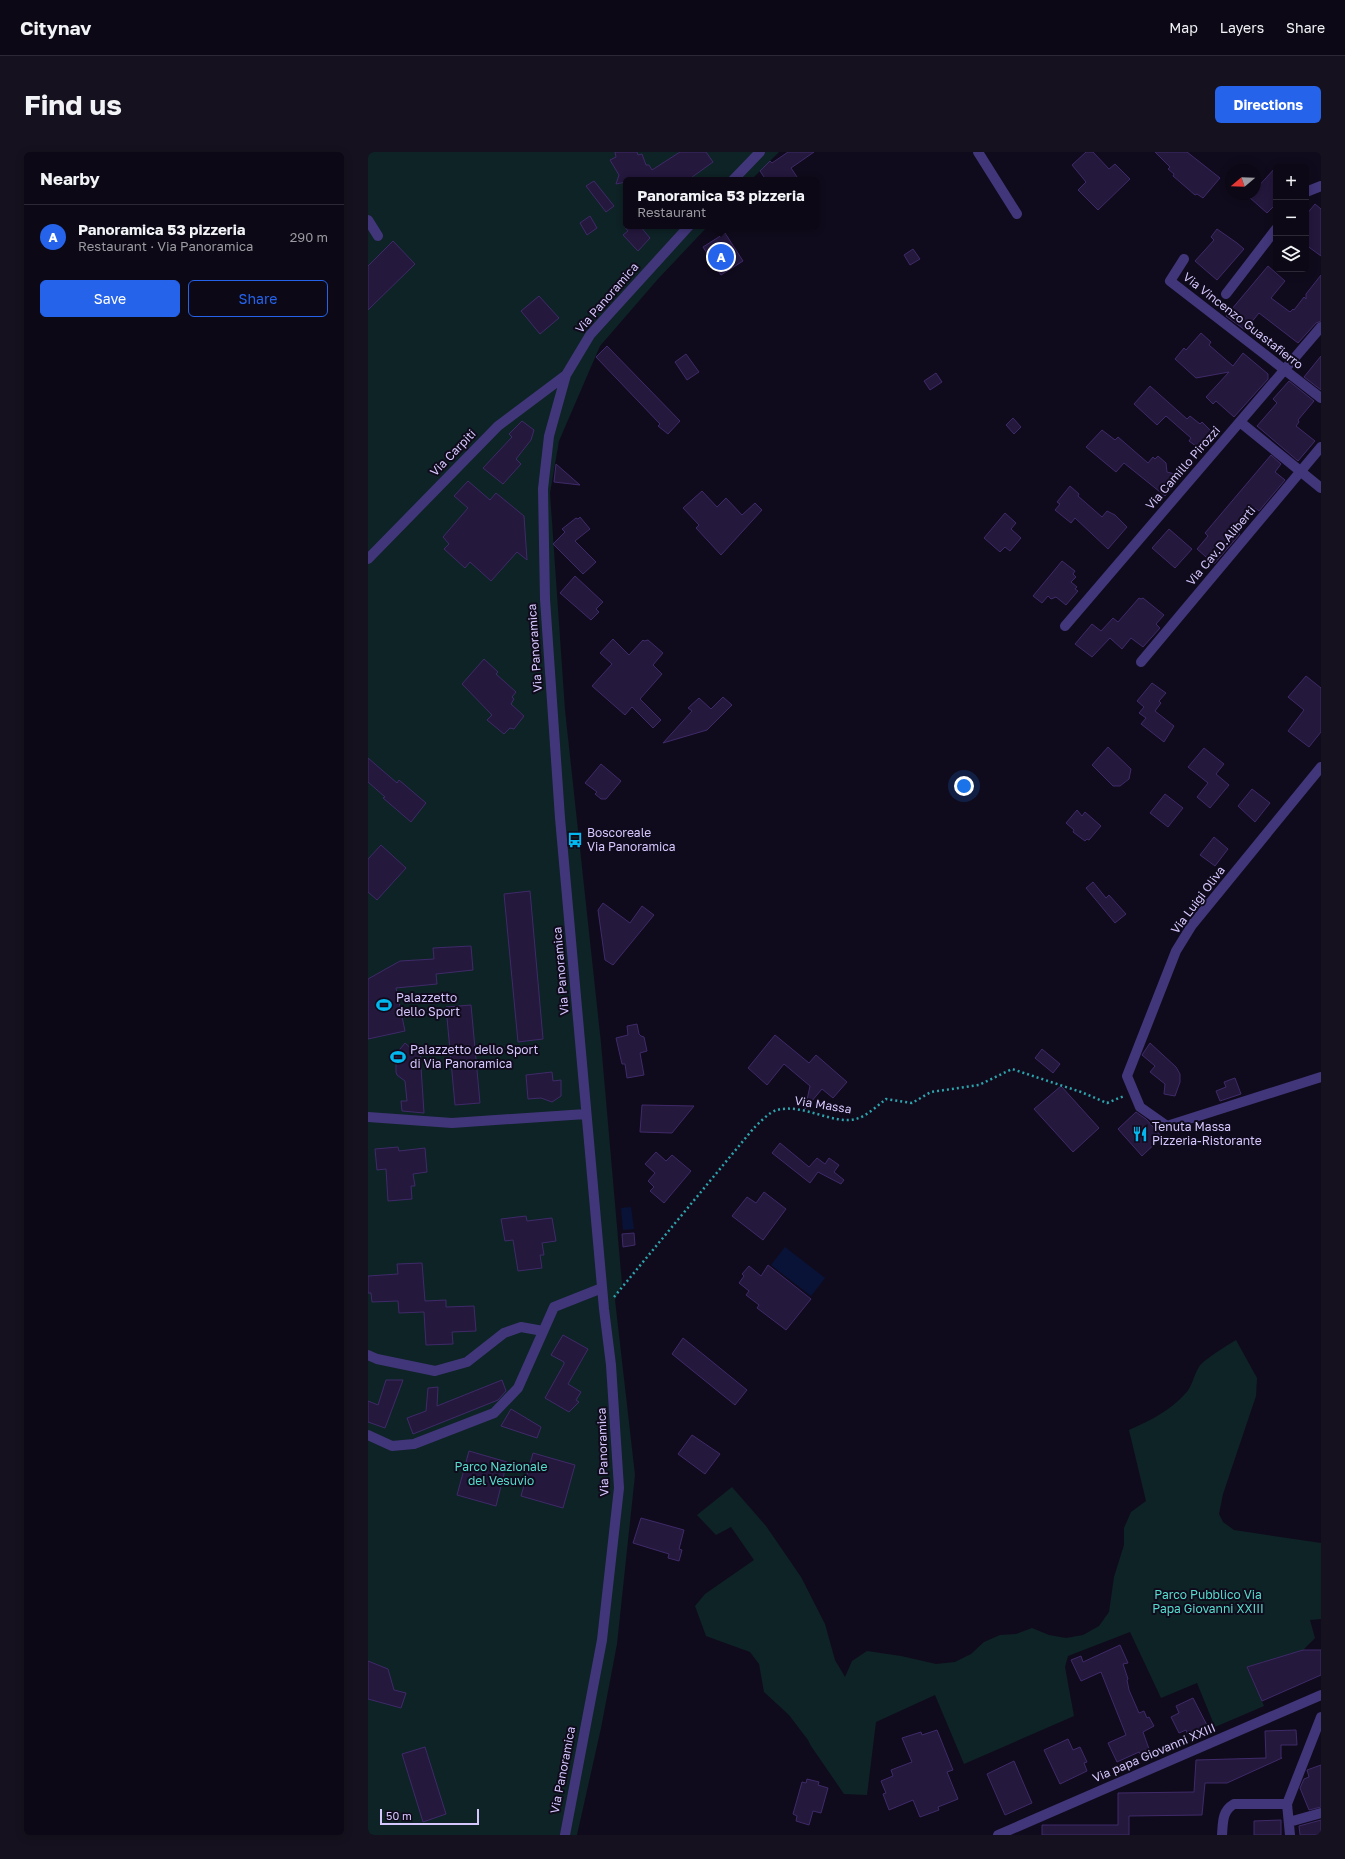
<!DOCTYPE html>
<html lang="en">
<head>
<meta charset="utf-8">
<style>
	body { margin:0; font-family:"Golos Text",sans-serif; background:#15111e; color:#f1f3f6 }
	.controls { position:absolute; right:12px; top:12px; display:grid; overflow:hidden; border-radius:6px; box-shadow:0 2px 10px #0003 }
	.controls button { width:36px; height:36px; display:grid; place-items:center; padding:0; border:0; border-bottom:1px solid #2c2934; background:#0c0815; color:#f1f3f6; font:20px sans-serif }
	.compass { position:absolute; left:857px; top:12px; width:36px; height:36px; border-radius:50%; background:#0c0815; box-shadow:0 2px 10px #0003; rotate:251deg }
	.scale { position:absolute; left:12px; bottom:10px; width:99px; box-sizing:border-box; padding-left:4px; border:2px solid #d5c7fe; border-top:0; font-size:11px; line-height:14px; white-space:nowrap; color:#d5c7fe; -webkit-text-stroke:3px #100b1c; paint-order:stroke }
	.you { position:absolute; left:596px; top:634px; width:14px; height:14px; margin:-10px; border:3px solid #fff; border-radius:50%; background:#1a73e8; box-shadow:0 0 0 6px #1a73e833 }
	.badge { display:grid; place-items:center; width:26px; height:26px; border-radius:50%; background:#2563eb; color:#fff; font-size:13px; font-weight:700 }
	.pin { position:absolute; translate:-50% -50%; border:2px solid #fff; box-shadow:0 1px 4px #0006 }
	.popup { position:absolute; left:255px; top:25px; width:196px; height:52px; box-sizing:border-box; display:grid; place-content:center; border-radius:6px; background:#0c0815; filter:drop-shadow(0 1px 3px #0005); font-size:13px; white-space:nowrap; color:#9a9aa0 }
	.popup b { font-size:15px; color:#f1f3f6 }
	.popup::after { content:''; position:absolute; left:50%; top:100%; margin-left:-8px; border:8px solid transparent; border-top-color:#0c0815 }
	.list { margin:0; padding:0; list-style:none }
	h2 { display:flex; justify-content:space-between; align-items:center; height:52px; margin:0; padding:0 16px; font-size:17px }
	h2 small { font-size:13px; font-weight:400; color:#9a9aa0 }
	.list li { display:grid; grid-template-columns:26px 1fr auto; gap:12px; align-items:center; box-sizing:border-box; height:64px; padding:0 16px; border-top:1px solid #2c2934 }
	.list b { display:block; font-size:15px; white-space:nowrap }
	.list p { margin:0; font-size:13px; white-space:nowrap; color:#9a9aa0 }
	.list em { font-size:13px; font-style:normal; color:#9a9aa0 }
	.actions { display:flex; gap:8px; padding:12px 16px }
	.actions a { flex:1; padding:9px 0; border:1px solid #2563eb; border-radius:6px; text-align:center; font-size:14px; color:#2563eb }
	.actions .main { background:#2563eb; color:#fff }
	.icon { flex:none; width:22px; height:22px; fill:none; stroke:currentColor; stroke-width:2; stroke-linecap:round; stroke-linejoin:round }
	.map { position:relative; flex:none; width:953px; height:1683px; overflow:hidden; border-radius:6px }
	header { display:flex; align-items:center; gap:24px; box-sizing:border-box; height:56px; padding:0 20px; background:#0c0815; border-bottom:1px solid #2c2934 }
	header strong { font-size:19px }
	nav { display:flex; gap:22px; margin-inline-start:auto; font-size:14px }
	.intro { display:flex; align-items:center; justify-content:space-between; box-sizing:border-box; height:96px; padding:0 24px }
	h1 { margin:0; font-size:28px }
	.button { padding:10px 18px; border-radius:6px; background:#2563eb; color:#fff; font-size:14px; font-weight:700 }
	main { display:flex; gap:24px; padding:0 24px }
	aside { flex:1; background:#0c0815; border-radius:6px; box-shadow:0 2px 10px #0003 }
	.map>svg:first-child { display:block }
</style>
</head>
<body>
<header>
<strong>Citynav</strong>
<nav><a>Map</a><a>Layers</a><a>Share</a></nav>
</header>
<div class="intro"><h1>Find us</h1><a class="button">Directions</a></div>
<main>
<aside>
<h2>Nearby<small></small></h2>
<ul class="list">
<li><span class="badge">A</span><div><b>Panoramica 53 pizzeria</b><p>Restaurant · Via Panoramica</p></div><em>290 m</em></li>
</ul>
<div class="actions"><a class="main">Save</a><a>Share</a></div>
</aside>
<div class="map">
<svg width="953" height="1683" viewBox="0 0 953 1683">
	<rect width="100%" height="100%" fill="#100b1c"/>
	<!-- green -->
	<path fill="#0e2326" d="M0,0H411L383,28H258V74H340L290,127L232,194L191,289L182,341L197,558L233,891L254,1132L247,1148L267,1323L249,1492L233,1576L209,1683H0Z
		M868,1188L889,1226L888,1244L855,1342L851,1362L855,1370L866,1378L953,1391V1467L942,1468L947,1486L935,1498L879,1515L896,1554L847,1575L829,1531L793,1546L762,1480L700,1504L697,1515L706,1564L596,1612L567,1543L508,1570L499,1643L476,1642L443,1594L440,1588L421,1563L396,1540L391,1512L382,1500L338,1484L327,1454L337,1442L386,1408L363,1375L348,1383L329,1363L364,1335L398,1374L433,1425L457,1472L467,1508L477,1525L484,1509L499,1499L533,1504L568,1512L587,1510L603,1502L616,1490L632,1483L648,1482L664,1476L681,1483L698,1486L715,1483L731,1474L741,1460L746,1425L756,1393V1376L763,1360L778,1349L761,1278C781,1269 802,1259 817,1242C825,1234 825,1224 831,1215C835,1208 860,1193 868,1188Z"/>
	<!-- water -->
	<path fill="#091338" d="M263,1055L266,1077L255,1078L253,1056Z
		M417,1095L457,1126L443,1144L403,1113Z"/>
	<!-- building -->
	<path fill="#24183d" stroke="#3f2a69" d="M247,0H269L270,3L274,2L278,13H281L284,18L312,0H338L345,10L320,28H258V30L248,32L251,23L242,8L248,5Z
		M420,0H446L423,16L431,28H398L392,19L402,9L404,11Z
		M718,0H725L741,17L747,12L762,27L730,58L710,38L718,30L704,13Z
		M787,0H819L852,26L835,46L829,42L827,43L805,24L806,22L800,17L802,15Z
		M908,15V52L899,61L881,45L884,42H887V38Z
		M226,29L246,54L238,60L218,34Z
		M947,52L953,57V104L938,93V63Z
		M222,64L229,76L219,83L212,71Z
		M256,74H272L282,86L270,99L255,83L260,79Z
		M849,77L869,91L876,97L849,128L827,109L846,88L843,85Z
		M357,81L375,109L353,123L335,95Z
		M25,89L47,112L0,158V114Z
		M545,97L552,107L542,113L536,103Z
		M900,114L917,129L903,146L922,160L925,157L926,158L936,145L938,147V142L953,123V169L948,171L930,191L891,161L877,178L858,164Z
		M171,144L191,166L172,182L153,159Z
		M833,181L843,190L841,193L865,214L875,201L900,222V227L866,265L848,249L845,252L838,245L861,220L828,226L807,207L816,196L818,198Z
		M239,194L312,269L300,282L290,274L292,272L228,205Z
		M318,202L331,220L319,228L307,210Z
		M953,204V238L936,225Z
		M568,221L574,230L562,238L556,229Z
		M921,229L946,249L930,268L931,270L928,274L947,289L930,309L889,274L909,251L905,247Z
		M782,234L819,267L822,264L832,272L834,270L843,279L829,295L821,289L823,286L798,264L789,273L766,252Z
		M645,266L653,275L646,282L638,273Z
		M154,269L166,278L163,288L148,307L153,312L135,332L115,316L144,285L141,282Z
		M734,278L747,288L750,285L780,311L785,305L787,307L790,304L798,311L799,320L814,324L804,332L805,335L797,344L756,311L748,320L718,295Z
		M903,303L913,312L907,320L917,328L891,359L887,356L868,379L872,382L846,412L829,397L840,384L837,381Z
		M188,312L212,333L186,330Z
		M100,329L122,348L128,341L156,364L159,408L149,400L123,429L102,410L97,416L76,397L81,392L75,385L100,356L86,344Z
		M702,334L711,342L710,344L734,365L739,359L747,363L759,375L740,397L707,366L703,371L687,358L692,352L689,350Z
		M334,339L349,355L358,346L374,363L387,351L394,358L353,403L328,376L331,373L315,356Z
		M637,361L648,371L643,377L653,386L642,399L637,395L632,400L616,386Z
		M212,365L222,377L207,389L228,410L215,422L185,392L197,380L194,377L208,366L210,367Z
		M801,377L824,397L807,416L784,396Z
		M694,409L707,419L705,422L708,425L703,430L709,435L707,437L710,439L698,453L688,445L683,447L680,444L674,451L665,444Z
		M207,424L235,450L228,457L231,460L223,468L192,441Z
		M771,446L773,447L775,446L796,463L788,472L792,476L775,495L763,486L754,497L742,486L724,505L707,492L724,472L733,479L745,466L750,470Z
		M245,487L261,503L275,488L276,489L280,488L295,501L285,513L294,522L272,547L293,568L285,576L264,555L257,563L224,534L244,512L232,501Z
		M116,507L130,520L128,522L148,540L144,545L146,547L143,552L156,564L146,577L142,576L136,582L119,568L124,563L94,532Z
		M938,524L953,536V580L941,595L920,579L936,558L920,545Z
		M784,531L798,541L791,549L793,551L787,559L806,574L796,590L773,572L778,566L771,561L776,555L769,549Z
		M355,545L364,553L339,578L295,591L324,559L320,556L331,546L343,557Z
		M740,595L763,617L761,627L752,634H745L724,613Z
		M836,596L856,612L848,622L861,633L842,656L829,645L840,631L820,615Z
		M0,606L29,631L31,628L58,651L43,670L15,646L17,645L0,630Z
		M233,612L253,629L238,647H233L227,642L229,640L217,631Z
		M884,637L902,651L887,670L870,654Z
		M797,642L815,656L800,675L782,661Z
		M709,658L714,664L717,660L733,674L721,688L719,687L717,689L705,680L706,678L698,671Z
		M846,685L860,697L847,714L832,703Z
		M13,693L38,716L9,748L0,740V707Z
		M725,730L738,746L741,743L758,762L747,771L718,736Z
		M162,739L175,887L150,890L136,742Z
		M235,751L262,771L274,754L286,763L245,813L237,808L230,758Z
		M103,794L105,818L68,822L69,832L28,836L37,879L0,887V827L32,809L66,807L65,796Z
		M103,853L112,951L87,953L78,855Z
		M269,872L271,882L273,884L276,885L279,899L272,901L276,923L259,926L257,912H254L248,886L260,883L259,874Z
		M407,883L441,911L448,903L479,930L465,946L454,937L437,957L442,934L416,912L399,933L380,916Z
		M37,891L47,900H52L56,961L34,959L33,949H39L37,929L29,923L28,920V902Z
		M782,891L808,915L812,922V930L807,944L796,942L797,932L782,920L787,914L774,903Z
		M674,897L692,912L685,921L667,906Z
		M184,920L185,929L193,928V944L184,950L173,946L160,947L158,923Z
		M867,926L873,942L852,949L848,939L858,935L856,930Z
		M693,934L731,976L705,1000L666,957Z
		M274,953L326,954L304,981L272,980Z
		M768,960L778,967L794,985L774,1004L750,977Z
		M412,991L441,1015L449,1006L457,1012L461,1006L471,1013L466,1020L476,1028L473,1032L450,1020L442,1031L404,1001Z
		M30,995L31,999L57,996L59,1020L45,1022L47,1034H43L44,1047L20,1049L18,1017L9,1018L7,997Z
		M288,1000L298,1009L304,1003L323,1019L296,1051L282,1039L286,1035L280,1029L287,1021L277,1012Z
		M396,1040L418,1057L395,1088L364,1064L379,1045L388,1051Z
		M158,1064L159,1069L184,1066L188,1089L174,1091L176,1103H172L174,1116L150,1119L145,1088L137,1089L133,1067Z
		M266,1081L267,1093L255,1095L254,1082Z
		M54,1111L57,1149L78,1148V1155L106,1154L108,1179L84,1180L85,1192L58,1193L56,1160L31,1161L30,1149L4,1150L3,1141H0V1124L30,1122L29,1112Z
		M400,1113L443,1147L418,1178L389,1156L391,1153L378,1143L381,1139L371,1131L376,1124L374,1122L381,1114L393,1124Z
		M195,1183L220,1197L200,1232L213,1240L208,1248L211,1250L201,1260L177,1246L196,1212V1210L183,1203Z
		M315,1186L379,1238L367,1253L304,1202Z
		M18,1228H35L17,1276L0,1270V1249L10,1253Z
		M134,1228L138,1239L130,1248L45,1282L39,1266L58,1259L60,1236L70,1235L69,1254Z
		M143,1257L173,1275L169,1286L133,1274Z
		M324,1283L352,1302L337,1322L310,1302Z
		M101,1299L139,1310L128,1354L89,1343Z
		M165,1301L207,1313L195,1356L153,1344Z
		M273,1366L316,1378L311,1397L314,1398L311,1409L300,1406L301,1402L265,1391Z
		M752,1493L760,1511L755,1512L760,1527L759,1528L761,1538L771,1561L776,1559L779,1566L781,1565L786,1574L775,1580L781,1597L772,1602L771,1600L749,1610L740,1591L758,1583L733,1520L713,1529L703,1508L713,1504L715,1510Z
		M935,1498H953V1523L894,1549L879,1515Z
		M0,1509L20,1517L26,1538L38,1541L33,1556L0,1547Z
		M825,1546L842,1579L832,1585L829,1578L820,1583L818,1578L811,1581L803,1565L811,1561L808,1554Z
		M569,1578L585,1618L579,1620L590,1647L570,1655L571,1658L552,1665L545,1648L521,1658L515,1642L518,1641L513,1629L525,1624L523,1618L544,1610L534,1586L553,1580L554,1583Z
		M928,1578L929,1593H913V1606H914L859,1631H837L834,1663L761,1664V1683H674V1673H750V1641L826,1640L828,1608L898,1606L897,1579Z
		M700,1587L705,1598L712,1595L719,1610L716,1611L719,1619L692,1632L676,1598Z
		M57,1595L78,1662L55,1670L34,1602Z
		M646,1609L664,1651L637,1663L619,1622Z
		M953,1613V1655L941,1658L932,1636L936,1627L941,1625L939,1618Z
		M439,1627L451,1630L450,1633L460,1636L453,1661L445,1659L441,1673L428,1669L429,1664L425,1662L434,1630L438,1631Z
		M913,1668V1683H886V1669Z
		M953,1668V1683H932L931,1674Z"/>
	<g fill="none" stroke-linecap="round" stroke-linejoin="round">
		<!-- path -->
		<path stroke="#2da3ac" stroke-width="2.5" stroke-dasharray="2 3" stroke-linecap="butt" d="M246,1145L385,977C391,971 401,960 409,958C435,951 465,973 488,967C499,964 509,954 518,947L544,951L563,940L611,933L644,917L713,940L739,951L756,944"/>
		<!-- minor -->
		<path stroke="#42367b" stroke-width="10" d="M610,0L649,62
			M365,28L392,0
			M938,40L953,34
			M0,68L10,84
			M816,107L802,129L953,246
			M858,142L908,77
			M872,270L953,336
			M0,407L130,274L198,223
			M697,474L953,175
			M773,510L953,295
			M953,615L824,773L808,799L759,924L772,955L799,974L953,925
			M0,965L84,971L218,962
			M0,1203L9,1207L67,1219L99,1210L136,1181L153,1175L175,1179
			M0,1283L24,1294L46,1292L126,1261L150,1236L186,1155L234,1136
			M921,1670L953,1661
			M197,1683L234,1488L251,1336L243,1213L236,1157L192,666L177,447L175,337L181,284L198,223L222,183L321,74
			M630,1683L953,1543
			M854,1683C855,1670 854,1659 866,1652H919
			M922,1683L919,1652L953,1565"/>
	</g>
	<!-- icons -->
	<defs>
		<symbol id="bus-bare" viewBox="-9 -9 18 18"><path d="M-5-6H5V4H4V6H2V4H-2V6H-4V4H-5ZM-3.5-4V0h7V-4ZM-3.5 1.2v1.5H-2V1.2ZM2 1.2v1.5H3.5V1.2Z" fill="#02b8ef" stroke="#100b1c" stroke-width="2.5" paint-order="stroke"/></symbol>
		<symbol id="stadium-bare" viewBox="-9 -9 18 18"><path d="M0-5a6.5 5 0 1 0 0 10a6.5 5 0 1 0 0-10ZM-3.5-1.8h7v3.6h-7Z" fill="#02b8ef" stroke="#100b1c" stroke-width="2.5" paint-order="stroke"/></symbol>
		<symbol id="restaurant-bare" viewBox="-9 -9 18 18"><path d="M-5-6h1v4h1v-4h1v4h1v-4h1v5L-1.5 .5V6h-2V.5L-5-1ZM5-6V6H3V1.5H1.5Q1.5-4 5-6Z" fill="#02b8ef" stroke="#100b1c" stroke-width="2.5" paint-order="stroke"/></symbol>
	</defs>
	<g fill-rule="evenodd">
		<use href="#bus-bare" x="196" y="677" width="22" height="22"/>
		<use href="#stadium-bare" x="5" y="842" width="22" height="22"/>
		<use href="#stadium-bare" x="19" y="894" width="22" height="22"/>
		<use href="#restaurant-bare" x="761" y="971" width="22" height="22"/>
	</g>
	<g text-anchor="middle" stroke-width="4" stroke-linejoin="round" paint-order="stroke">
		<!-- street labels -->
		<g font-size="12" fill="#d5c7fe" stroke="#100b1c">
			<text transform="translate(239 146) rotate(-49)" y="4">Via Panoramica</text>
			<text transform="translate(875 169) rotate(38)" y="4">Via Vincenzo Guastafierro</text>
			<text transform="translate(85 301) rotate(-46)" y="4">Via Carpiti</text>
			<text transform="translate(815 316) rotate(-49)" y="4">Via Camillo Pirozzi</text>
			<text transform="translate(853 394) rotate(-50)" y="4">Via Cav.D.Aliberti</text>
			<text transform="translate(167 496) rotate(-94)" y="4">Via Panoramica</text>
			<text transform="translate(830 748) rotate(-53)" y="4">Via Luigi Oliva</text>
			<text transform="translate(193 819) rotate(-95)" y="4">Via Panoramica</text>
			<text transform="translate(455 953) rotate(9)" y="4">Via Massa</text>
			<text transform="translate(235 1300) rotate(-92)" y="4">Via Panoramica</text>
			<text transform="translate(786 1601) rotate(-23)" y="4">Via papa Giovanni XXIII</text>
			<text transform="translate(195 1618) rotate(-79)" y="4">Via Panoramica</text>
		</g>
		<!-- poi labels -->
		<g font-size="12" fill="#d5c7fe" stroke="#100b1c" text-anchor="start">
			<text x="219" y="685">Boscoreale<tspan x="219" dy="14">Via Panoramica</tspan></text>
			<text x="28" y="850">Palazzetto<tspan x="28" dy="14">dello Sport</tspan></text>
			<text x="42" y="902">Palazzetto dello Sport<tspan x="42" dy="14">di Via Panoramica</tspan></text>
			<text x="784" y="979">Tenuta Massa<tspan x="784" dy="14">Pizzeria-Ristorante</tspan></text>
		</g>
		<!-- park labels -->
		<g font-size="12" fill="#55dccd" stroke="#100b1c">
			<text x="133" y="1319">Parco Nazionale<tspan x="133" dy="14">del Vesuvio</tspan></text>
			<text x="840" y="1447">Parco Pubblico Via<tspan x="840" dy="14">Papa Giovanni XXIII</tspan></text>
		</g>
	</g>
</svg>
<div class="controls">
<button>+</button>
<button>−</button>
<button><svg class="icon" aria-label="layers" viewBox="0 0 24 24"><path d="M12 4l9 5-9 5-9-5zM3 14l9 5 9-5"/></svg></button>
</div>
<svg class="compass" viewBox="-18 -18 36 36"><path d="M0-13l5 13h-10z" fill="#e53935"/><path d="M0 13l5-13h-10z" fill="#9a9aa0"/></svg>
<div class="scale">50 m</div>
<div class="you"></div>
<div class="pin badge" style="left:353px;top:105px">A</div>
<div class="popup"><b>Panoramica 53 pizzeria</b>Restaurant</div>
</div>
</main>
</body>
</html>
